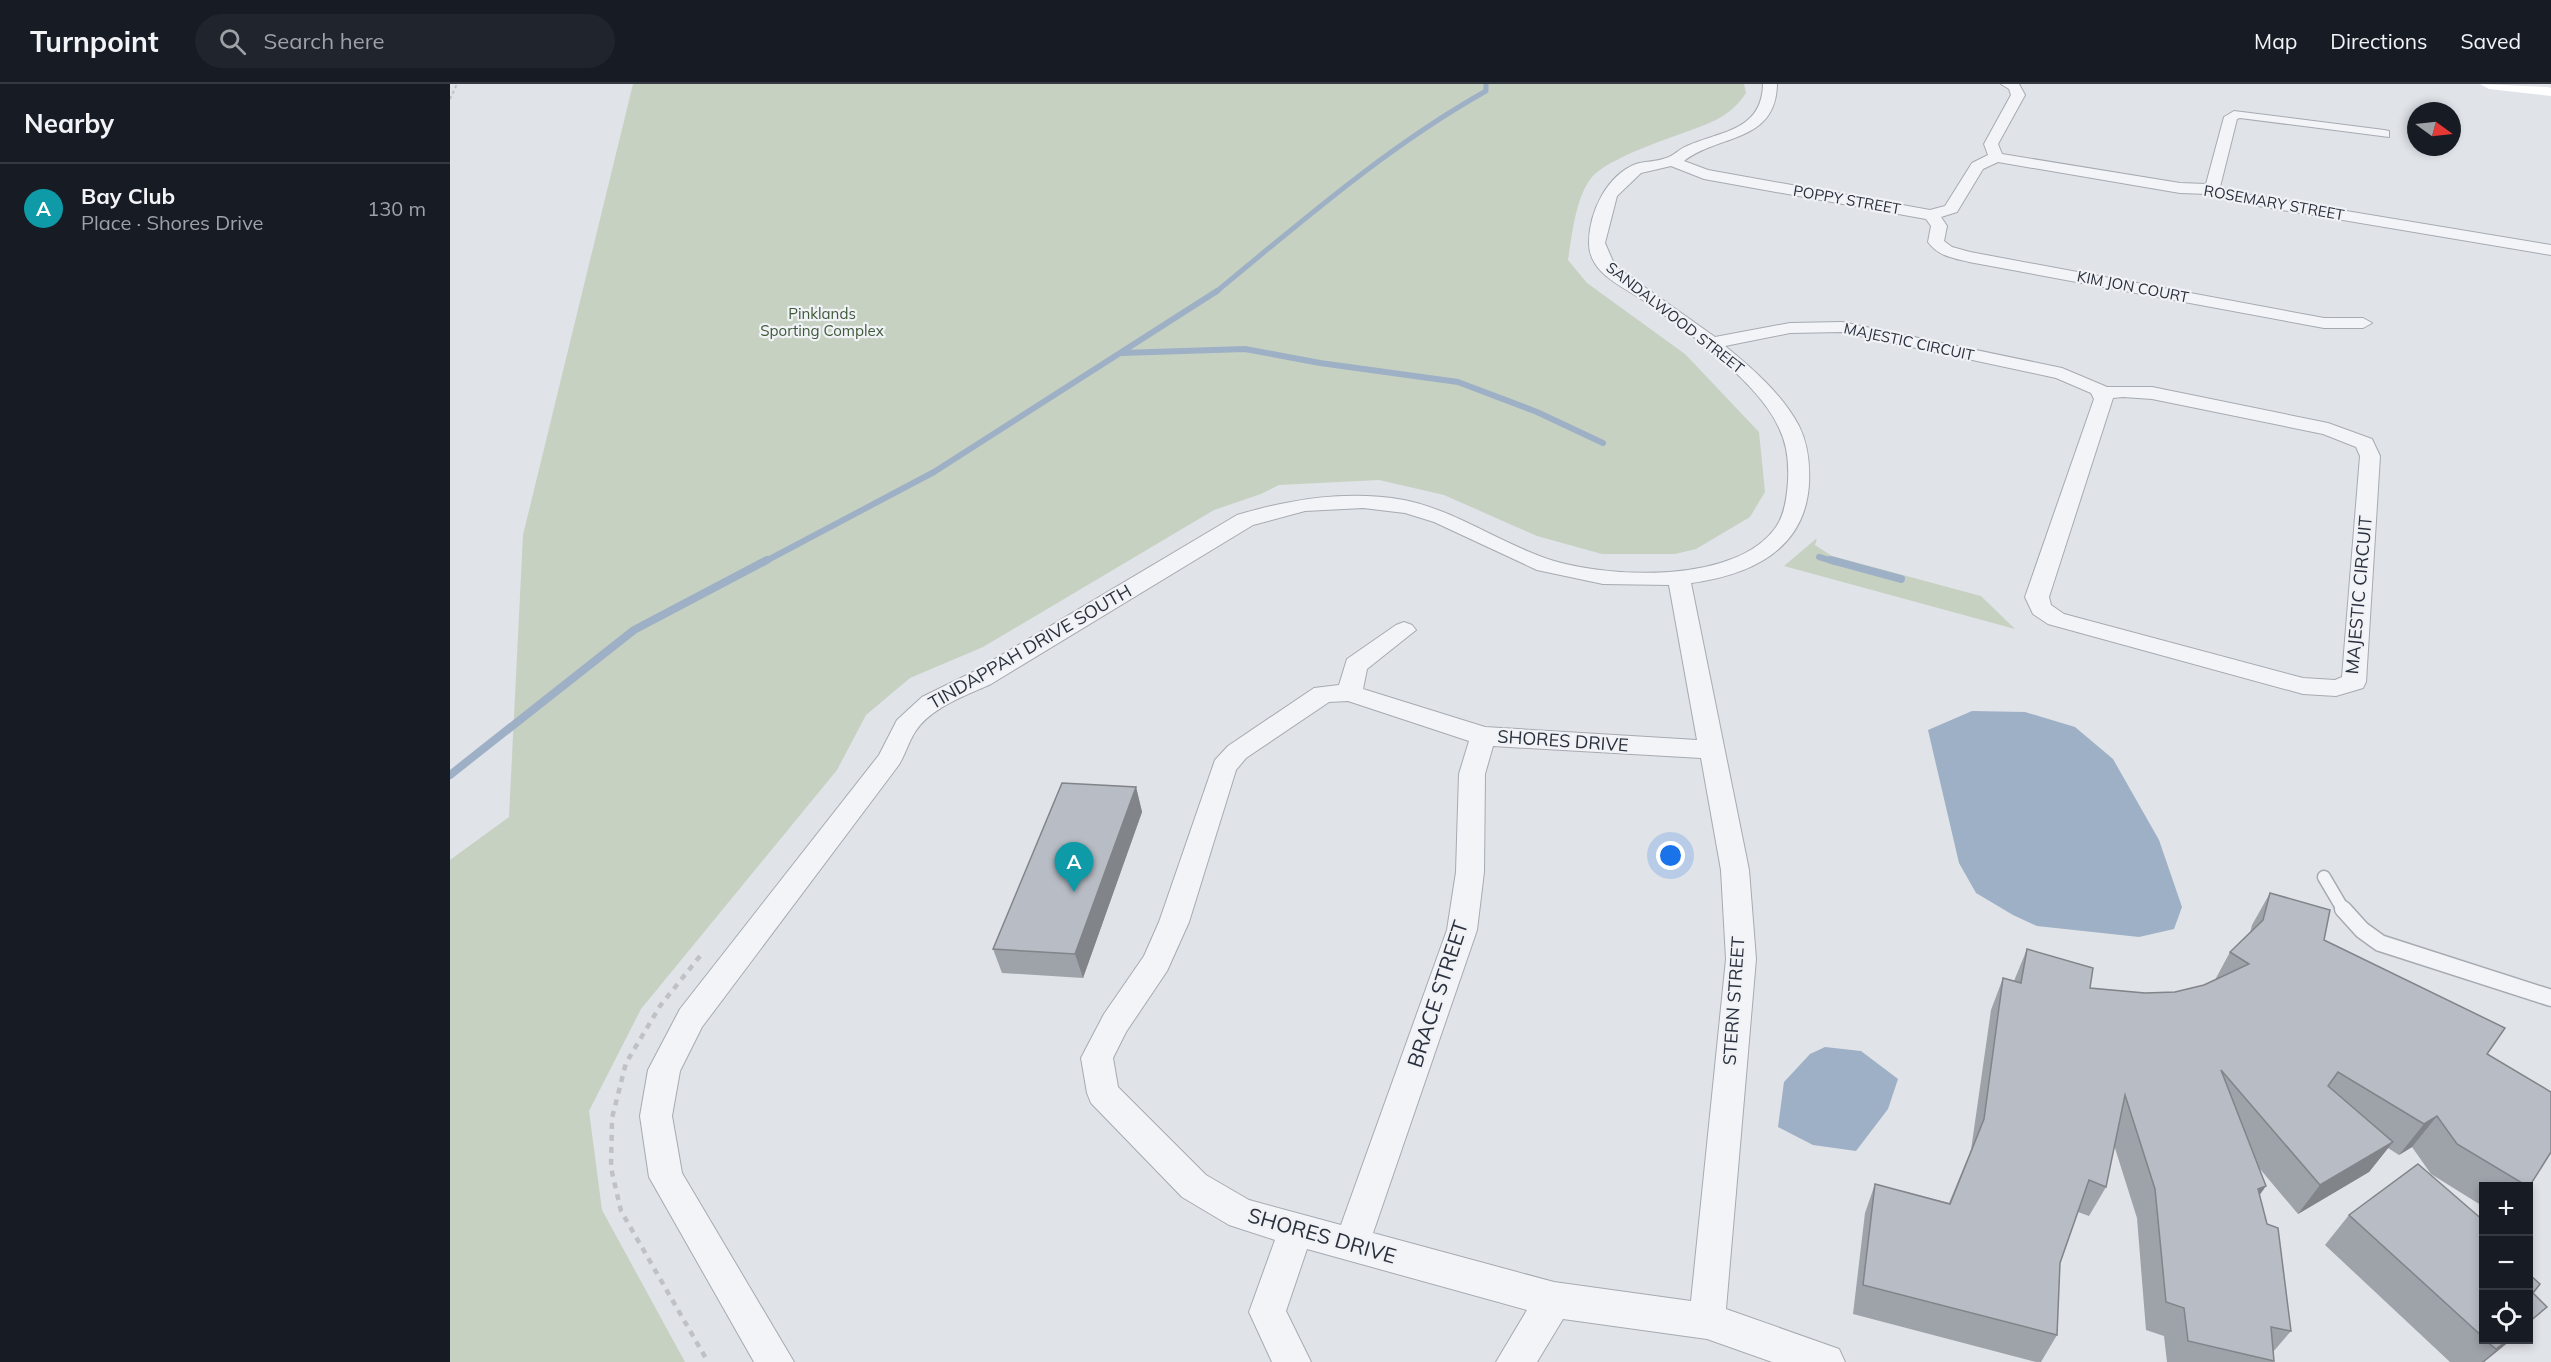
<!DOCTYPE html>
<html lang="en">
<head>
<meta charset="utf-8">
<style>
	body { margin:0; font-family:Mulish,sans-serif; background:#20242c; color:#f1f3f6 }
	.controls { position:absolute; right:18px; bottom:18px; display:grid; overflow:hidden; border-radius:0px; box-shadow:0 3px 9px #0003 }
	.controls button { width:54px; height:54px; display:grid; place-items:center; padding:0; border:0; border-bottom:2px solid #363941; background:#171b24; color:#f1f3f6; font:30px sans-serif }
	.compass { position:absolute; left:1957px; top:18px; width:54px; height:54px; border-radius:50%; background:#171b24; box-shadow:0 3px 9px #0003; rotate:105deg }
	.you { position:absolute; left:1221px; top:772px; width:21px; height:21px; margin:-15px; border:4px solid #fff; border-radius:50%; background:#1a73e8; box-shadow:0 0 0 9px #1a73e833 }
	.badge { display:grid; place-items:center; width:39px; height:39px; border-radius:50%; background:#c34f5f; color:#fff; font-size:20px; font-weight:700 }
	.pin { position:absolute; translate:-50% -50px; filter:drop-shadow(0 2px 3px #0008) }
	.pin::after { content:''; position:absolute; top:32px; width:21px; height:18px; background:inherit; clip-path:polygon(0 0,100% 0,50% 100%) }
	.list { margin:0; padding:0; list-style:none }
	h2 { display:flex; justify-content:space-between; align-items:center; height:78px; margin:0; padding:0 24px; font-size:26px }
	h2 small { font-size:20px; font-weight:400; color:#9ea1a6 }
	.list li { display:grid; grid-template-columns:39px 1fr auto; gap:18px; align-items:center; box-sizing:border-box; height:90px; padding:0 24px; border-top:2px solid #363941 }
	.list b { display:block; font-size:22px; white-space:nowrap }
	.list p { margin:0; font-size:20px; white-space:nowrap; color:#9ea1a6 }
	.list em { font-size:20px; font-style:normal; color:#9ea1a6 }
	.icon { flex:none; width:33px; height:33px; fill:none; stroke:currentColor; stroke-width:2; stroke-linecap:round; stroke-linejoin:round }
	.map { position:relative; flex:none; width:2101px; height:1278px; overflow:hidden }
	header { display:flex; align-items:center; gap:36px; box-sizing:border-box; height:84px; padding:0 30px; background:#171b24; border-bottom:2px solid #363941 }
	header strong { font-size:28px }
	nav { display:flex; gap:33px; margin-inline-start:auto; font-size:21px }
	.search { width:420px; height:54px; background:#20242c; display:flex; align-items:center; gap:15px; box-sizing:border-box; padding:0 21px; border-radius:33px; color:#9ea1a6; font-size:22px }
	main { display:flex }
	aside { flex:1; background:#171b24 }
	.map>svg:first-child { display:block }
</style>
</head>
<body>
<header>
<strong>Turnpoint</strong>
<div class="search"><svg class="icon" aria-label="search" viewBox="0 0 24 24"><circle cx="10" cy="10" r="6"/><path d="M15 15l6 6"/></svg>Search here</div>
<nav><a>Map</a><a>Directions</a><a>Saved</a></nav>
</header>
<main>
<aside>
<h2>Nearby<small></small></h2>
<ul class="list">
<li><span class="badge" style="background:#0f9aa8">A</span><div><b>Bay Club</b><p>Place · Shores Drive</p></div><em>130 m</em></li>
</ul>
</aside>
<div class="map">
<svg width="2101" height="1278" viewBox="0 0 2101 1278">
	<rect width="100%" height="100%" fill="#e0e3e8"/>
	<!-- green -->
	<path fill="#c6d1c2" d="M183,0H1294L1296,9C1282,30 1266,37 1244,45C1217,55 1168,71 1146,89C1126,106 1122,152 1118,176L1137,199L1235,270L1309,348L1315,408L1300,433L1246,465L1225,470H1152L1087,452L994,411L929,396L829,401L811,410L764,426L533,563L460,594L416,631L387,686L191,925L139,1027L152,1126L235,1278H0V776L59,733L73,451Z
		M1367,454L1365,461L1382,472L1531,512L1565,545L1334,482Z"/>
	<!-- water -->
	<path fill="#9eb0c5" d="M1522,627L1575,628L1625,643L1663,675L1709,756L1732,823L1724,845L1689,853L1587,842L1563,831L1526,809L1509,779L1478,646Z
		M1375,963L1411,967L1448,995L1438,1025L1406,1067L1363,1061L1328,1043L1334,998L1360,970Z"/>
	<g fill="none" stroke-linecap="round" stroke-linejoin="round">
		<!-- stream-far2 -->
		<path stroke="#9eb0c5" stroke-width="5" d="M766,208C852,137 938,62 1036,7V0"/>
		<!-- stream-far1 -->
		<path stroke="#9eb0c5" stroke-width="6" d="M671,269L795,265L870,279L1008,298L1087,328L1153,359
			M1369,473L1386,478
			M314,478L484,388L767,207"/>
		<!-- stream -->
		<path stroke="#9eb0c5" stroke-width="8" d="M1381,476L1451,495
			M0,691L184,546L317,476"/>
		<defs>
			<path id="lane-far1" d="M1874,793L1894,827"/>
			<path id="lane" d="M1893,825L1912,846L1930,859L2101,914"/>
			<path id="street" d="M1313,0H1327C1326,59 1269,50 1234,77L1258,86L1480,126L1495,122L1522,79L1538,71L1534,60L1561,11L1559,5L1551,0H1569L1575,11L1548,60L1552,70L1730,99L1756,100L1774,33L1784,27L1934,46L1939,47V53L1790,34L1787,35L1770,103L1788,109L2101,161V171L1785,118L1760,110L1730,109L1548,78L1533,85L1507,128L1491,133L1497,142L1494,157L1502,163L1520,168L1874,234H1913L1922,239L1913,244H1874L1519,178C1503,174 1488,172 1478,158L1481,142L1476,135L1254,95L1221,82L1191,89L1167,112L1155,159L1165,182L1265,253L1340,239L1392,238L1612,284L1657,303H1702L1878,339L1922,355L1930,372L1916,598L1913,604L1886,612L1853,610L1598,540L1583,530L1575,513L1644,315L1641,309L1606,294L1392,248L1340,249L1275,262C1302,284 1332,310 1349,342C1358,360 1360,380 1359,400C1355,466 1300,491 1241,499L1299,786L1306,875L1276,1225L1389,1265L1395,1278H1322L1257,1255L1113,1235L1087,1278H1046L1077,1226L857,1165L836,1227L861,1278H822L799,1228L825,1156L779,1141L732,1113L641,1019L637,1009L631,974L654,930L694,872L709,838L765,676L778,662L864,604L889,601L897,575L946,541L954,538L962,541L966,546L917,585L913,605L1035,643L1247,656L1219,501L1153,500L1087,486L984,438L955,429L913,424L855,427L803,441L541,600C515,612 481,623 465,648C458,659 455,672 448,682L252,943L230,987L222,1032L232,1089L344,1278H304L199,1093L190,1032L198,986L230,925L429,671L447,636L472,613L523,588L787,431C842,415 896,406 954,416C1008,427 1052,461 1104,477C1163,494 1286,500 1326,443C1335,430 1337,412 1338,397C1339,378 1337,360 1329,344C1309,298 1235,245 1194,217C1173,202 1139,190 1139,159C1139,128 1157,91 1186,80C1196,77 1206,78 1216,74C1224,72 1229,65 1237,62C1271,47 1312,47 1313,0ZM1673,313L1702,315L1873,350L1906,363L1910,372L1892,593L1885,596L1853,594L1614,530L1601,521L1599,513L1663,314ZM898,617L1019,657L1009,690L1006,788L997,846L891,1141L799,1116L756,1091L668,1003L663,974L676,948L717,887L739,838L786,686L796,674L879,618ZM1043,662L1251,674L1271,786L1276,875L1241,1217L1104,1198L923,1149L1027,846L1034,788L1035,690Z"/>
		</defs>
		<!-- lane-far1 casing -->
		<use href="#lane-far1" stroke="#a6aab2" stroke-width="15"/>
		<!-- lane casing -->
		<use href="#lane" stroke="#a6aab2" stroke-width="19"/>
		<!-- street casing -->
		<use href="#street" stroke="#a6aab2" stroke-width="2"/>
		<!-- path-far1 -->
		<path stroke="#bfc1c7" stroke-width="2" stroke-dasharray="3 3" stroke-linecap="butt" d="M0,15L7,0"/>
		<!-- path -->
		<path stroke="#bfc1c7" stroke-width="4.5" stroke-dasharray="6 6" stroke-linecap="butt" d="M250,872L210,922L176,979L162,1034L161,1084L171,1127L258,1278"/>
		<!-- lane-far1 -->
		<use href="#lane-far1" stroke="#f3f4f7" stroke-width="12"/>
		<!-- lane -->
		<use href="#lane" stroke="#f3f4f7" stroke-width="16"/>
		<!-- street -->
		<use href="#street" fill="#f3f4f7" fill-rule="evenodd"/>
		<!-- secondary -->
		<path fill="#fff" fill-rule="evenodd" d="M2030,0L2097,3L2101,4V12L2039,5Z"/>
	</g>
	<!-- wall -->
	<path fill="#9ea2a9" d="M686,703L692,728L633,894L552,889L543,865Z
		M1820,809L1874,856L2037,970L2079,1102H2034V1123L1981,1090L1962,1063L1949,1071L1938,1064L1919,1088L1848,1130L1810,1085L1809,1112L1841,1247L1823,1268L1824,1277L1822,1278H1717L1714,1252L1696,1246L1687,1134L1664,1061L1656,1103L1639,1132L1628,1128L1610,1179L1607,1251L1591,1278H1586L1403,1230L1415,1129L1425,1100L1499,1119L1521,1066L1541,926L1553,894L1564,897L1577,865L1640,904L1695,909L1725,908L1754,901L1765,896L1780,868L1800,849L1802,841Z
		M1899,1131L2034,1137V1256H2061L2034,1278H2000L1875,1161Z"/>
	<!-- shaded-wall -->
	<path fill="#818489" d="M686,703L692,728L633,894L625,870Z
		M1987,1032L1962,1063L1949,1071L1974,1040Z
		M1943,1058L1919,1088L1848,1130L1870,1101Z
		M1816,1102L1795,1132L1808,1105Z
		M2058,1256H2061L2034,1278H2032Z"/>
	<!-- building -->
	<path fill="#b8bcc4" stroke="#818489" stroke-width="1.5" d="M612,699L686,703L625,870L543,865Z
		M1820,809L1880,826L1874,856L2055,944L2037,970L2101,1008V1068L2079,1103V1102H2077L2007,1060L1987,1032L1974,1040L1888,988L1878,1002L1943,1058L1870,1101L1771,986L1816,1102L1808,1105L1817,1140L1828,1144L1841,1247L1821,1243L1824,1277L1738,1257L1734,1224L1716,1218L1705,1105L1675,1011L1656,1103L1639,1096L1610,1179L1607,1251L1413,1201L1425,1100L1500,1120L1534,1035L1553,894L1571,899L1577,865L1643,884L1640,904L1695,909L1725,908L1754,901L1799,880L1780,868L1813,836Z
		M1968,1080L2034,1137V1254L1899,1131Z
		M2079,1190L2090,1200L2083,1209L2097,1223L2079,1238Z
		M2035,1256H2058L2046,1265Z"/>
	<g text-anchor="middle" stroke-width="4.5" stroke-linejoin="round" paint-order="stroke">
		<!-- far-street labels -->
		<g font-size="15" fill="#2a313e" stroke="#f0f2f6">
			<text transform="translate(1397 116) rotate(10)" y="5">POPPY STREET</text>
			<text transform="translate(1824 119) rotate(10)" y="5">ROSEMARY STREET</text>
			<text transform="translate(1683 203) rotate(11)" y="5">KIM JON COURT</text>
			<text transform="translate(1225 234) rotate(38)" y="5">SANDALWOOD STREET</text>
			<text transform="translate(1459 258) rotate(12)" y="5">MAJESTIC CIRCUIT</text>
		</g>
		<!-- far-park labels -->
		<g font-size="15" fill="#3e5938" stroke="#f0f2f6">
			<text x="372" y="235">Pinklands<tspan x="372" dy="17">Sporting Complex</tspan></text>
		</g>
		<!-- street labels -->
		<g font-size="18" fill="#2a313e" stroke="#f0f2f6">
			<text transform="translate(1909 511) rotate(-85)" y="6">MAJESTIC CIRCUIT</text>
			<text transform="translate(580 563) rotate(-30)" y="6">TINDAPPAH DRIVE SOUTH</text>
			<text transform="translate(1113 657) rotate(4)" y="6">SHORES DRIVE</text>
			<text transform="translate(1284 917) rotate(-86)" y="6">STERN STREET</text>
		</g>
		<!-- near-street labels -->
		<g font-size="21" fill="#2a313e" stroke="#f0f2f6">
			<text transform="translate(988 910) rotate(-72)" y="7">BRACE STREET</text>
			<text transform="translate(872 1152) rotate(16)" y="7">SHORES DRIVE</text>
		</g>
	</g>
</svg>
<div class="controls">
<button>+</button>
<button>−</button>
<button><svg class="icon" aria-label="locate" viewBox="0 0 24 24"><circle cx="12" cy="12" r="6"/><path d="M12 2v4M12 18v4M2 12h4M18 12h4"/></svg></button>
</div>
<svg class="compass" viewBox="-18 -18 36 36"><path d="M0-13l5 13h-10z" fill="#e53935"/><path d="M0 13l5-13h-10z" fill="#9ea1a6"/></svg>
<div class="you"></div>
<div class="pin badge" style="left:624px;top:808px;background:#0f9aa8">A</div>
</div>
</main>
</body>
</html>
